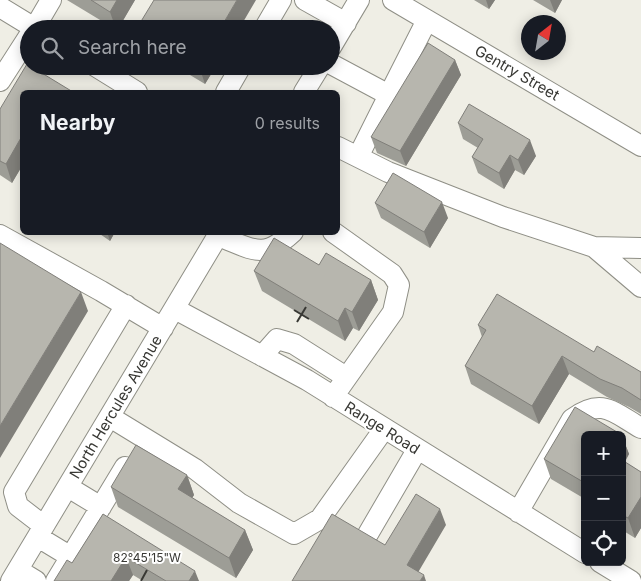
<!DOCTYPE html>
<html lang="en">
<head>
<meta charset="utf-8">
<style>
	body { margin:0; font-family:Inter,sans-serif; background:#20242c; color:#f1f3f6 }
	.controls { position:absolute; right:15px; bottom:15px; display:grid; overflow:hidden; border-radius:8px; box-shadow:0 2px 12px #0003 }
	.controls button { width:45px; height:45px; display:grid; place-items:center; padding:0; border:0; border-bottom:1px solid #363941; background:#171b24; color:#f1f3f6; font:25px sans-serif }
	.compass { position:absolute; left:521px; top:15px; width:45px; height:45px; border-radius:50%; background:#171b24; box-shadow:0 2px 12px #0003; rotate:31deg }
	.list { margin:0; padding:0; list-style:none }
	h2 { display:flex; justify-content:space-between; align-items:center; height:65px; margin:0; padding:0 20px; font-size:21px }
	h2 small { font-size:16px; font-weight:400; color:#9ea1a6 }
	.icon { flex:none; width:28px; height:28px; fill:none; stroke:currentColor; stroke-width:2; stroke-linecap:round; stroke-linejoin:round }
	.map { position:relative; flex:none; width:641px; height:581px; overflow:hidden }
	.search { position:absolute; background:#171b24; box-shadow:0 2px 12px #0003; left:20px; top:20px; width:320px; height:55px; display:flex; align-items:center; gap:12px; box-sizing:border-box; padding:0 18px; border-radius:28px; color:#9ea1a6; font-size:19px }
	.panel { position:absolute; background:#171b24; box-shadow:0 2px 12px #0003; left:20px; top:90px; width:320px; height:145px; border-radius:8px }
	.map>svg:first-child { display:block }
</style>
</head>
<body>
<div class="map">
<svg width="641" height="581" viewBox="0 0 641 581">
	<rect width="100%" height="100%" fill="#efeee5"/>
	<g fill="none" stroke-linecap="round" stroke-linejoin="round">
		<defs>
			<path id="minor" d="M305,0L346,23
				M393,0L641,146
				M0,7L36,29
				M34,29L51,0
				M264,29L281,0
				M331,47L359,0
				M331,64L389,95L358,157
				M95,66L137,92
				M0,81L29,36
				M226,92L241,66
				M304,92L320,66
				M389,95L427,20
				M338,147L388,172L503,217L594,247L641,248
				M0,235L101,291L163,328
				M218,236C253,249 262,261 293,232
				M594,247L641,287
				M175,309L307,380L585,553
				M262,356L277,339L294,344L346,377
				M333,397L393,312L399,285L392,274L333,232
				M110,417L195,469L239,503L294,534L320,519L384,429
				M68,487L101,507
				M518,512L572,419C602,397 613,412 641,428
				M44,526L18,506L14,492L126,305
				M368,534L417,450
				M38,537L71,557
				M600,562L631,581
				M18,570L36,581
				M11,581L220,232
				M56,581L125,467"/>
		</defs>
		<!-- minor casing -->
		<use href="#minor" stroke="#8f8f86" stroke-width="22"/>
		<!-- minor -->
		<use href="#minor" stroke="#fff" stroke-width="20"/>
	</g>
	<!-- wall -->
	<path fill="#9d9d96" d="M67,0H135L118,29H115Z
		M474,0H495L489,9Z
		M533,0H562L555,13Z
		M455,60L461,75L406,166L377,153L371,137Z
		M175,66H216L205,84Z
		M22,92V166L12,183L0,175V109Z
		M458,123L536,156L524,175L515,170L504,189L478,173L472,157L478,148L463,139Z
		M375,203L448,218L430,248L381,218Z
		M97,232H115L110,241Z
		M319,265L371,280L378,300L359,331L353,328L345,341L262,291L254,271Z
		M478,325L594,352L641,372V414L629,407L607,397L569,374L539,424L471,384L465,366L482,337Z
		M585,435V499L551,479L544,459Z
		M622,436L629,454L625,462L641,472V528L635,538L622,530Z
		M187,475L194,495L192,498L245,530L253,550L236,578L118,507L111,487Z
		M103,514L199,581H143L133,575L129,581H54L72,563Z"/>
	<!-- shaded-wall -->
	<path fill="#807f7a" d="M117,0H135L118,29H116L110,12Z
		M237,0H256L239,29H220Z
		M486,0H495L489,9Z
		M550,0H562L555,13Z
		M455,60L461,75L406,166L400,151Z
		M199,66H216L205,84Z
		M22,136V166L12,183L6,164Z
		M530,140L536,156L524,175L518,160Z
		M510,155L515,170L504,189L499,173Z
		M442,202L448,218L430,248L424,232Z
		M107,232H115L110,241Z
		M371,280L378,300L359,331L352,312Z
		M81,292L88,311L0,458V426Z
		M345,308L353,328L345,341L338,321Z
		M562,356L569,374L539,424L532,406Z
		M622,436L629,454L622,466Z
		M187,475L194,495L185,509L178,489Z
		M641,497V528L635,538L628,518Z
		M440,509L446,525L413,581L407,565Z
		M245,530L253,550L236,578L229,558Z
		M126,557L133,575L129,581H111Z
		M195,571L199,581H189Z
		M424,575L426,581H420Z"/>
	<!-- building -->
	<path fill="#b7b6ae" stroke="#807f7a" d="M91,0H117L110,12Z
		M154,0H237L220,29H139L137,28Z
		M428,43L455,60L400,151L371,137Z
		M27,64L73,92H22V136L6,164L0,161V109Z
		M469,104L530,140L518,160L510,155L499,173L472,157L483,139L458,123Z
		M393,173L442,202L424,232L375,203Z
		M274,238L319,265L326,253L371,280L352,312L345,308L338,321L254,271Z
		M0,243L81,292L0,426Z
		M497,294L594,352L597,346L641,372V400L622,388L600,379L562,356L532,406L465,366L486,330L478,325Z
		M575,407L622,435H585V483L544,459Z
		M136,445L187,475L178,489L245,530L229,558L111,487Z
		M622,460L641,472V497L628,518L622,515Z
		M416,494L440,509L407,565L424,575L420,581H292L332,514L385,545Z
		M103,514L195,571L189,581H166L126,557L111,581H54L67,560L72,563Z"/>
	<!-- ticks -->
	<path fill="none" stroke="#383834" stroke-width="2" d="M294,310L309,319M297,322L306,307M141,581L147,570"/>
	<g text-anchor="middle" stroke-width="4" stroke-linejoin="round" paint-order="stroke">
		<!-- street labels -->
		<g font-size="15" fill="#383834" stroke="#fff">
			<text transform="translate(517 73) rotate(30)" y="5">Gentry Street</text>
			<text transform="translate(116 407) rotate(-59)" y="5">North Hercules Avenue</text>
			<text transform="translate(382 428) rotate(32)" y="5">Range Road</text>
		</g>
	</g>
	<g font-size="12" text-anchor="middle" fill="#383834" stroke="#fff" stroke-width="4" stroke-linejoin="round" paint-order="stroke">
		<text x="147" y="562">82°45'15"W</text>
	</g>
</svg>
<div class="controls">
<button>+</button>
<button>−</button>
<button><svg class="icon" aria-label="locate" viewBox="0 0 24 24"><circle cx="12" cy="12" r="6"/><path d="M12 2v4M12 18v4M2 12h4M18 12h4"/></svg></button>
</div>
<svg class="compass" viewBox="-18 -18 36 36"><path d="M0-13l5 13h-10z" fill="#e53935"/><path d="M0 13l5-13h-10z" fill="#9ea1a6"/></svg>
<div class="search"><svg class="icon" aria-label="search" viewBox="0 0 24 24"><circle cx="10" cy="10" r="6"/><path d="M15 15l6 6"/></svg>Search here</div>
<section class="panel">
<h2>Nearby<small>0 results</small></h2>
<ul class="list">
</ul>
</section>
</div>
</body>
</html>
